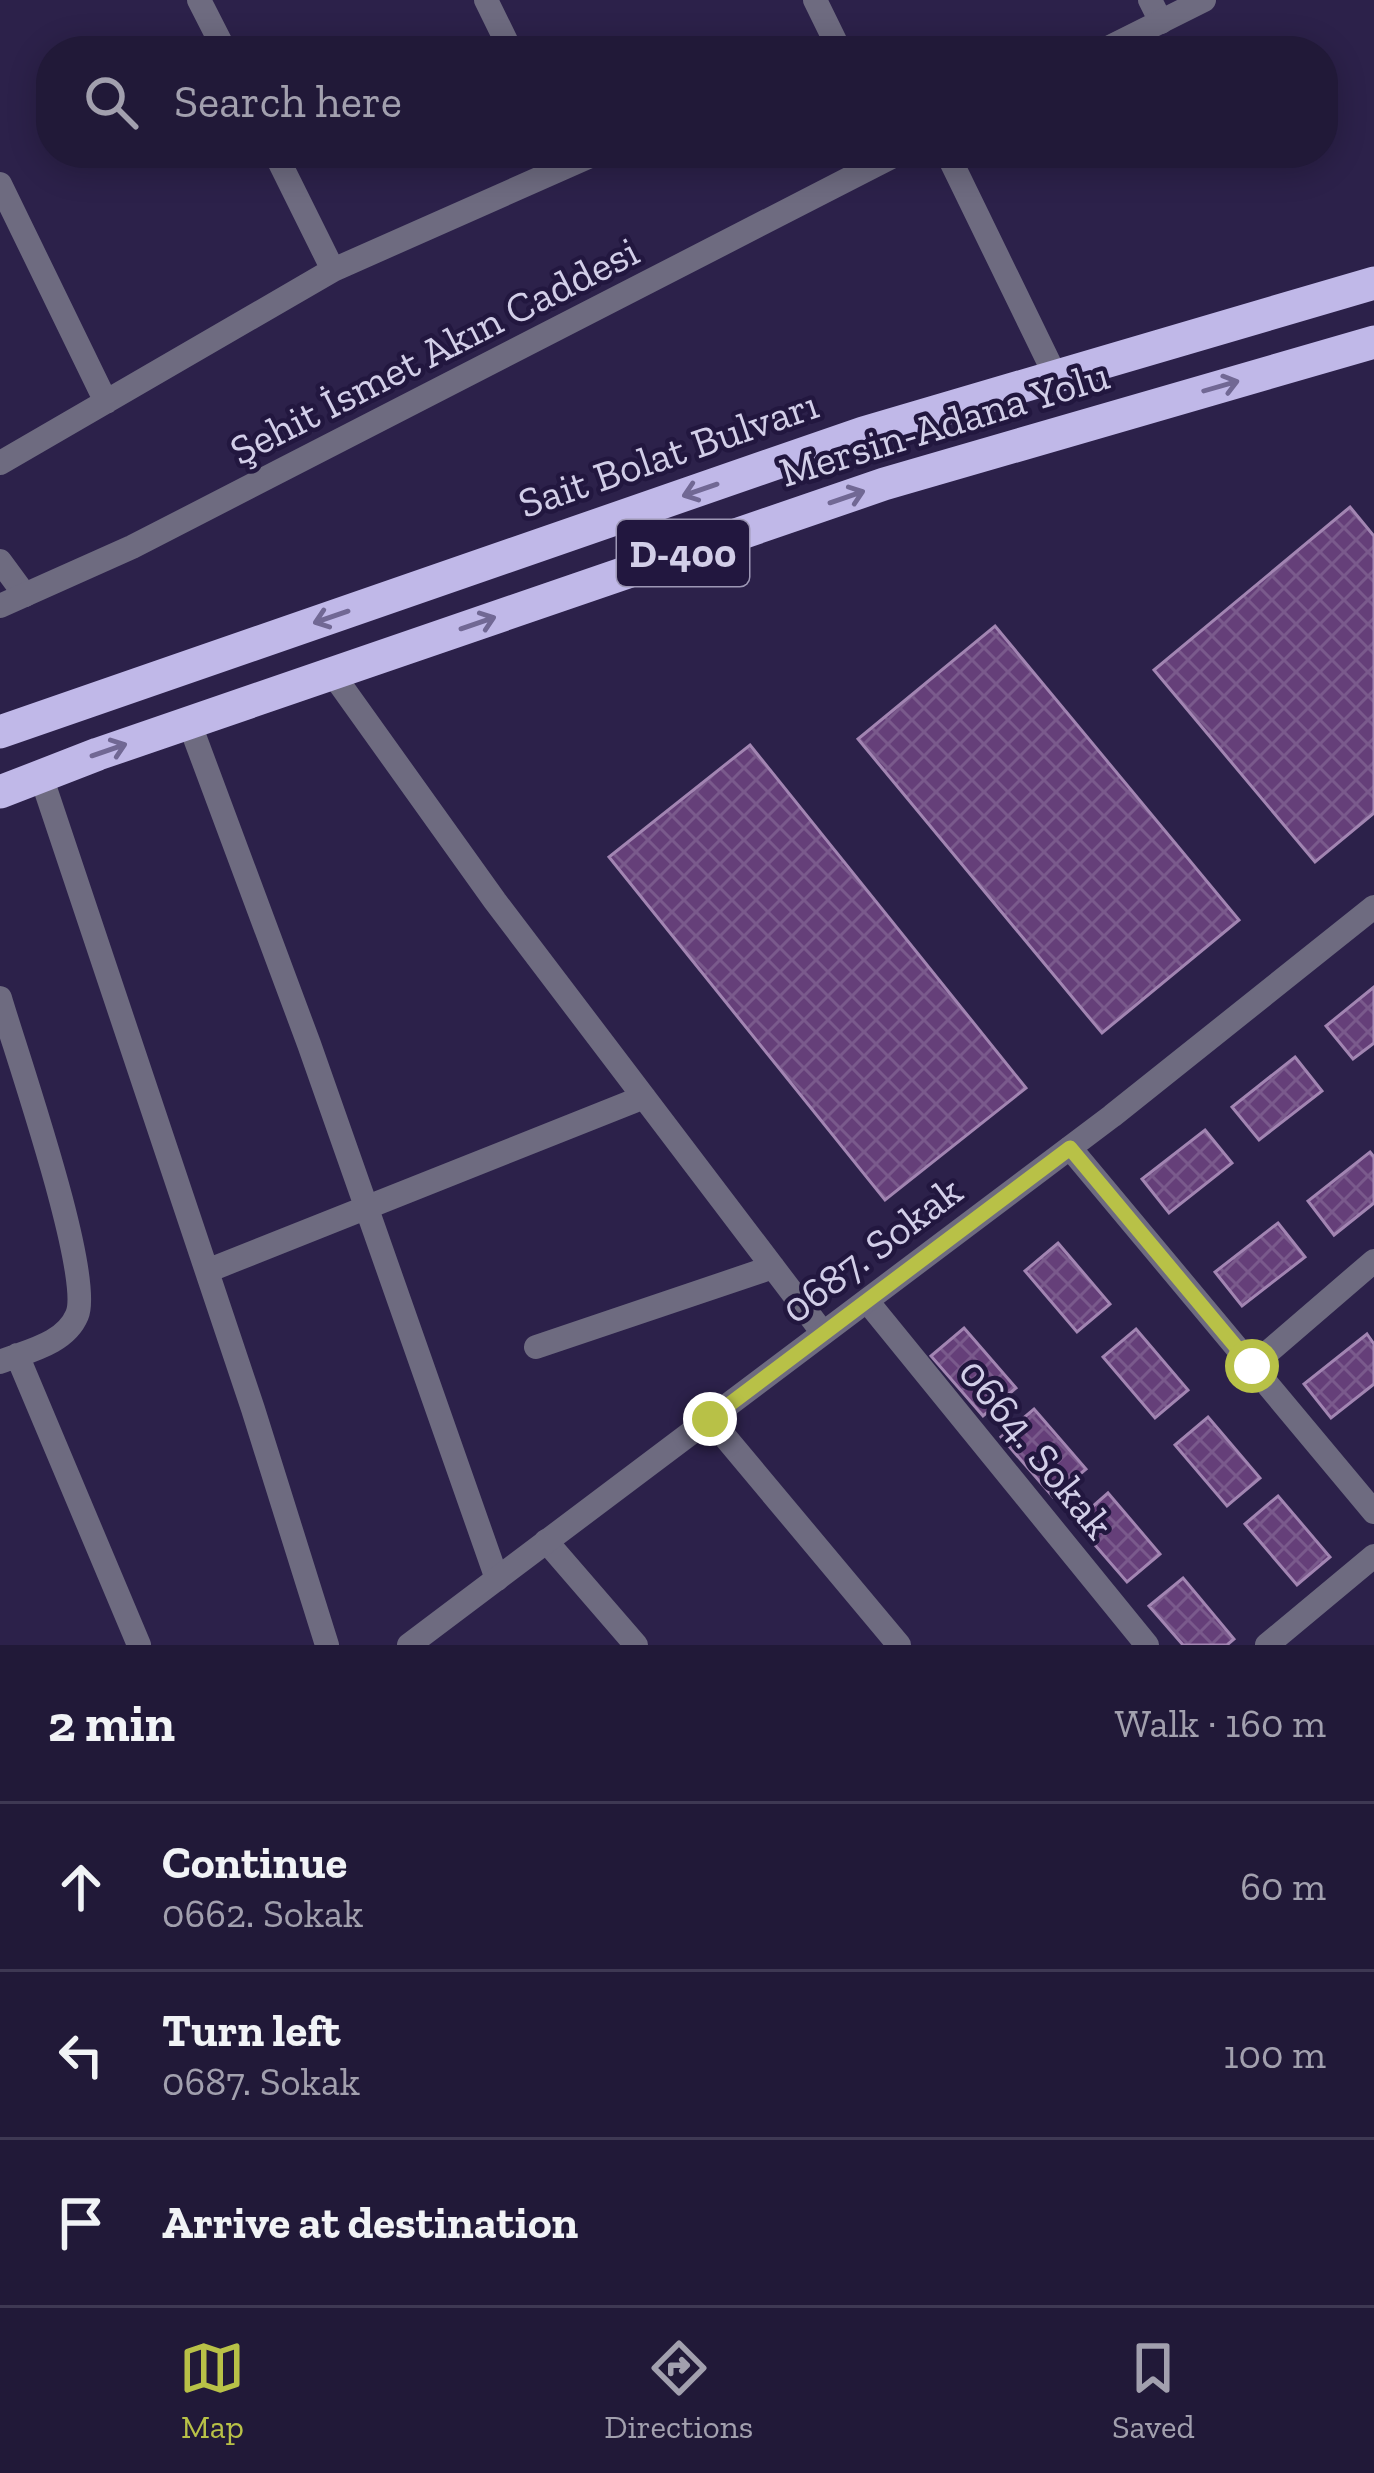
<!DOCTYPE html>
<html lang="en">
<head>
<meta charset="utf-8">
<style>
	body { margin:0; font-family:"Zilla Slab",serif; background:#292240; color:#f1f3f6 }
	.stop { position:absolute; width:36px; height:36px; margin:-27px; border:9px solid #b8c147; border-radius:50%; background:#fff }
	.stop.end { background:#b8c147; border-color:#fff; box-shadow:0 3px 12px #0008 }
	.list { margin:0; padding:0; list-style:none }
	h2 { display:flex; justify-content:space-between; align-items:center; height:156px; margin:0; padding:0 48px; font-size:51px }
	h2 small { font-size:39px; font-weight:400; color:#a2a0ae }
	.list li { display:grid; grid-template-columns:78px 1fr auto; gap:36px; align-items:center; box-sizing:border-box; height:168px; padding:0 48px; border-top:3px solid #3e3853 }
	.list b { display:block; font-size:45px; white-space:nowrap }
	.list p { margin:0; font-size:39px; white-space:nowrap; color:#a2a0ae }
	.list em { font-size:39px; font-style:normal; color:#a2a0ae }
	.icon { flex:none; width:66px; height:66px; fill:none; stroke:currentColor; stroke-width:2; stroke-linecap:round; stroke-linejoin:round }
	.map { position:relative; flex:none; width:1374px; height:1645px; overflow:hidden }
	.search { position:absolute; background:#211938; box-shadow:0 6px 30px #0003; left:36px; right:36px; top:36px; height:132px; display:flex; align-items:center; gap:30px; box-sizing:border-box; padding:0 42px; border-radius:48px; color:#a2a0ae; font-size:45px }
	.sheet { height:660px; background:#211938 }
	nav { display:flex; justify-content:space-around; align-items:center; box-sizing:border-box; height:168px; border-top:3px solid #3e3853; background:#211938; font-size:33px; color:#a2a0ae }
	nav a { display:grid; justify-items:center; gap:6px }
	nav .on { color:#b8c147 }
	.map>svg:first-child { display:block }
</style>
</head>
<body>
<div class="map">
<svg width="1374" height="1645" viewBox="0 0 1374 1645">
	<defs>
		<pattern id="building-cross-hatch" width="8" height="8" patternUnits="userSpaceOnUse" patternTransform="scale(3)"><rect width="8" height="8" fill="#653f79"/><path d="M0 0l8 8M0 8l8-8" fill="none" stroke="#7a5a8c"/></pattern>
	</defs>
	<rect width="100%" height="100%" fill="#2c214a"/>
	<!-- building -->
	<path fill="url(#building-cross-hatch)" stroke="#a285b2" stroke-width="3" d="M1350,507L1374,536V813L1315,862L1154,670Z
		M995,626L1239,920L1102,1033L858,739Z
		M750,745L1026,1088L885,1200L609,857Z
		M1374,987V1043L1353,1059L1326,1026Z
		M1295,1057L1322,1091L1259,1140L1232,1107Z
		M1205,1130L1232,1163L1169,1213L1142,1179Z
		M1370,1152L1374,1157V1203L1334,1235L1308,1201Z
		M1278,1223L1305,1257L1242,1306L1215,1272Z
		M1058,1243L1110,1304L1077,1332L1025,1271Z
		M964,1328L1016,1388L983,1416L931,1356Z
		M1136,1329L1188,1390L1155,1418L1103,1357Z
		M1367,1334L1374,1344V1384L1331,1418L1304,1384Z
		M1034,1409L1086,1469L1053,1497L1001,1437Z
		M1208,1417L1260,1478L1227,1506L1175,1445Z
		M1108,1493L1160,1554L1127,1582L1075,1522Z
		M1278,1496L1330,1557L1297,1585L1245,1524Z
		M1183,1578L1234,1639L1227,1645H1183L1149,1606Z"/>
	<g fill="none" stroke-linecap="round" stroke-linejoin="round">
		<!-- minor -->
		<path stroke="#6e6b80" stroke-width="24" d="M199,0L225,51
			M486,0L511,51
			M815,0L840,51
			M1150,0L1161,22
			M275,153L333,270
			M947,153L1056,377
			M0,184L106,402
			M0,463L333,270L597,153
			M0,561L25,595
			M332,673L495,901L823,1333
			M189,722L309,1044L497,1579
			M41,776L253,1409L327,1645
			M0,998C15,1050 94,1276 77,1315C65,1344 27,1351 0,1362
			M1070,1148L1374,1512
			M207,1271L644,1097
			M867,1301L1147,1645
			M536,1347L773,1267
			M17,1355L139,1645
			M1252,1366L1374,1261
			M710,1419L899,1645
			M546,1541L636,1645
			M1267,1645L1374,1556"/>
		<!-- tertiary -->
		<path stroke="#6e6b80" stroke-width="24" d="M1102,51L1204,0
			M0,606L132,547L899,153
			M409,1645L1112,1116L1374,907"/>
		<!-- trunk -->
		<path stroke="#c0b8e8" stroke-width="33" d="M0,732L863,433L1374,283
			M0,792L98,754L884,484L1374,342"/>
	</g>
	<!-- one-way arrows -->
	<defs><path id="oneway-shaft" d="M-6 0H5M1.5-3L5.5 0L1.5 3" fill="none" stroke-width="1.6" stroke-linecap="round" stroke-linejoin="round" transform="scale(3)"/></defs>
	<g stroke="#716894">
		<use href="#oneway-shaft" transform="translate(1221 386) rotate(-16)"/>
		<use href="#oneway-shaft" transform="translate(700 490) rotate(161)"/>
		<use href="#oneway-shaft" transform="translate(847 497) rotate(-19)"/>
		<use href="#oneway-shaft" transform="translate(331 617) rotate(161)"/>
		<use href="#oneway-shaft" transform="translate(478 623) rotate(-19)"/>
		<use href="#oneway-shaft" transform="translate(109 750) rotate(-19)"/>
	</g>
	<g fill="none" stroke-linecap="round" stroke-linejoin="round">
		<!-- route -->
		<path stroke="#b8c147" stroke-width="15" d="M710,1419L1070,1148L1252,1366"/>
	</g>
	<g text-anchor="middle" stroke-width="9" stroke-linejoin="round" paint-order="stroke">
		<!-- shield labels -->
		<rect fill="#22173f" stroke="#9d97b5" stroke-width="3" x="617" y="520" width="132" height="66" rx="9"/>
		<g font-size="39" font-weight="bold" fill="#d2cee8">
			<text x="683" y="567">D-400</text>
		</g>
		<!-- street labels -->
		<g font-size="42" fill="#d2cee8" stroke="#22173f">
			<text transform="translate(434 350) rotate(-27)" y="15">Şehit İsmet Akın Caddesi</text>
			<text transform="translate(944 423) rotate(-17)" y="15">Mersin-Adana Yolu</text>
			<text transform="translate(668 453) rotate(-19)" y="15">Sait Bolat Bulvarı</text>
			<text transform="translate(871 1249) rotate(-37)" y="15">0687. Sokak</text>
			<text transform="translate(1037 1448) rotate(51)" y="15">0664. Sokak</text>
		</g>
	</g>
</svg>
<div class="stop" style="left:1252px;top:1366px"></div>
<div class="stop end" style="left:710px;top:1419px"></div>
<div class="search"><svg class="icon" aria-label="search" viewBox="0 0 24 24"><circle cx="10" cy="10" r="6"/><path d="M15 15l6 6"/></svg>Search here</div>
</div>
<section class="sheet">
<h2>2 min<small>Walk · 160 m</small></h2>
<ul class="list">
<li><svg class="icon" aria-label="ahead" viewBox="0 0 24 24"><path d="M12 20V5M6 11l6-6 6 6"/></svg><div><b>Continue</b><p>0662. Sokak</p></div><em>60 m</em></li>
<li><svg class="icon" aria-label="left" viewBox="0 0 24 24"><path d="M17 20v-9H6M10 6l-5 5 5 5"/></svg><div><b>Turn left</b><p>0687. Sokak</p></div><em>100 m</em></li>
<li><svg class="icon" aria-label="arrive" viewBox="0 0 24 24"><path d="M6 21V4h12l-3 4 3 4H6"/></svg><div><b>Arrive at destination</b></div></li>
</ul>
</section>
<nav>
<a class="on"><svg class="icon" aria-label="map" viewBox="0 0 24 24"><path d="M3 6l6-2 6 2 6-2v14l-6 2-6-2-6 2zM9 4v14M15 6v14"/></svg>Map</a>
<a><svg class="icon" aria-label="directions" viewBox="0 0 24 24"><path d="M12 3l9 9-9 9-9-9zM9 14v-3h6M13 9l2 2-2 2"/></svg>Directions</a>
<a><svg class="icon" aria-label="saved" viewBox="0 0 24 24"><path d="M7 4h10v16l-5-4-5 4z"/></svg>Saved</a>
</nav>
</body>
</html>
